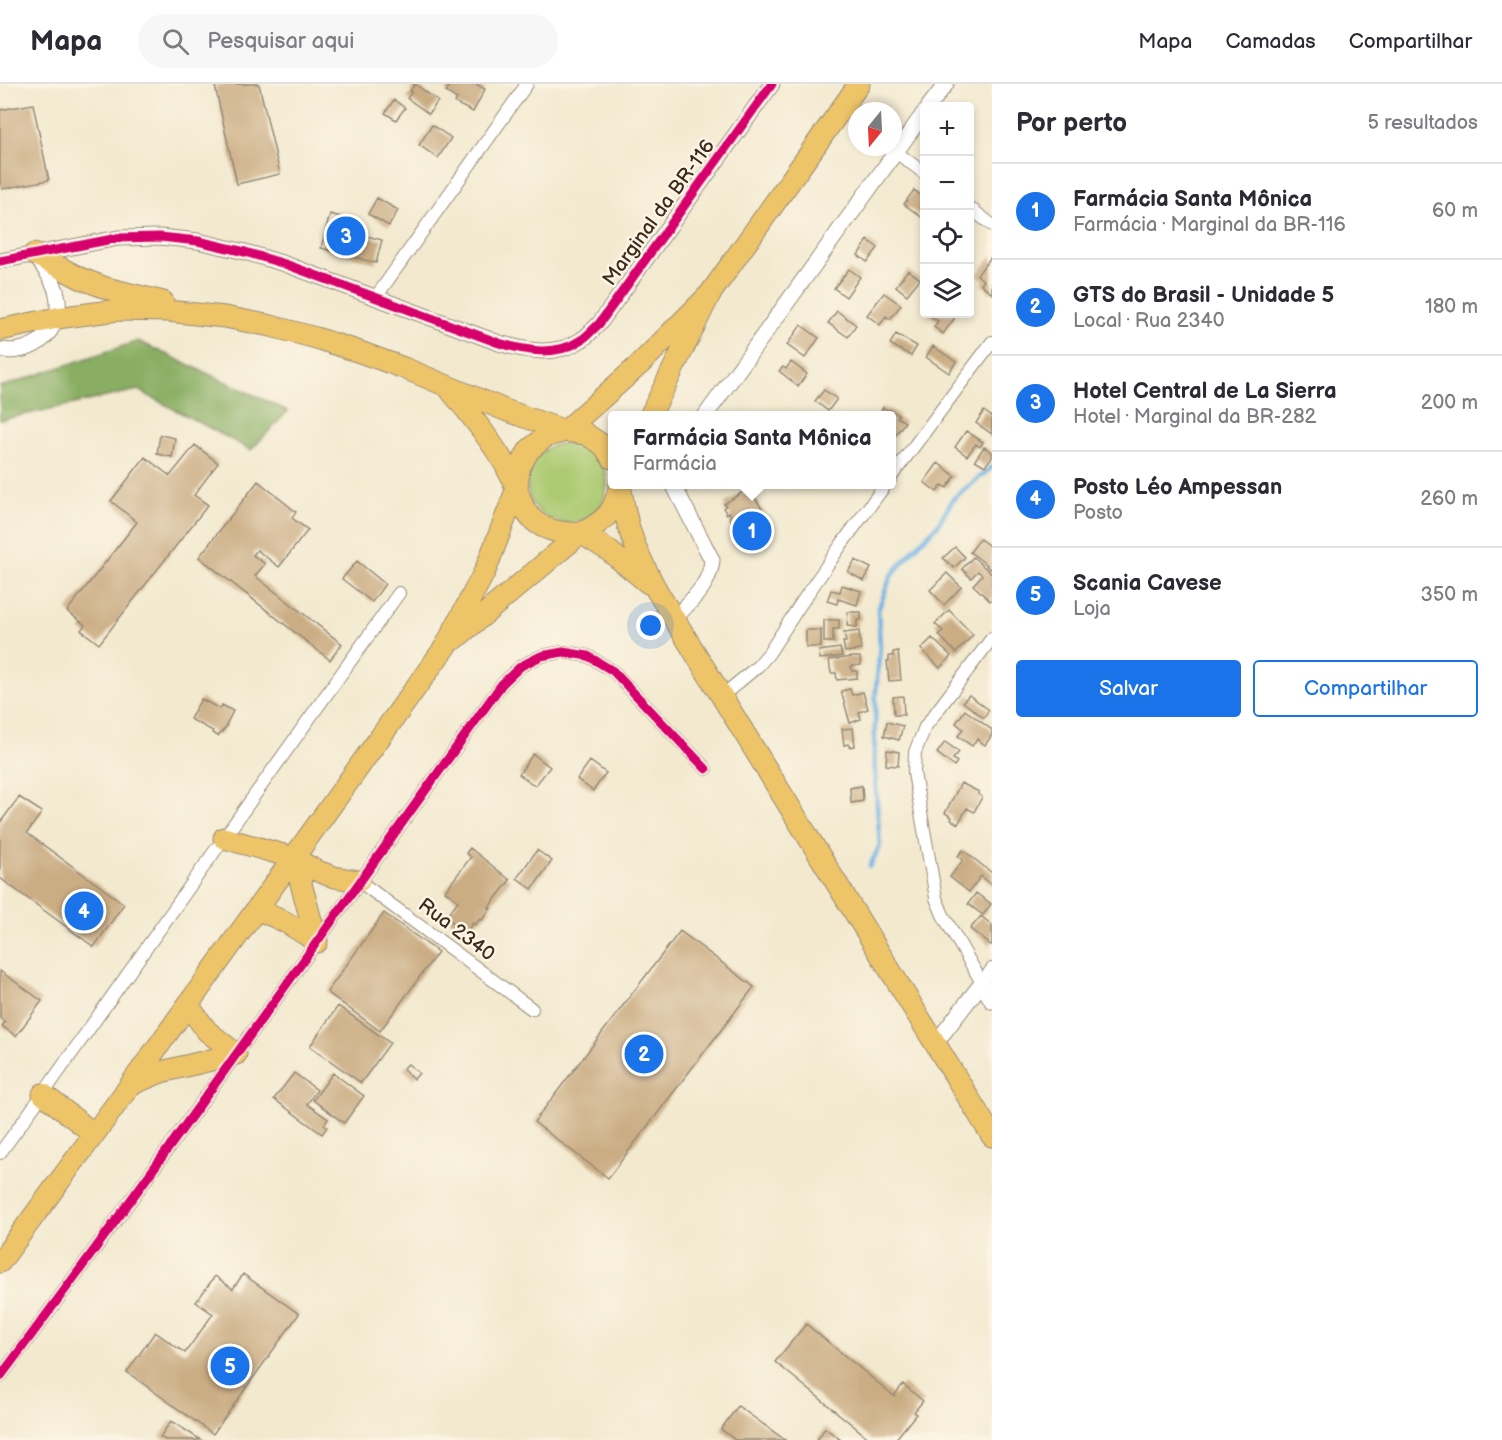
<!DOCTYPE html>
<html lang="pt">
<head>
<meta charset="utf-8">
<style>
	body { margin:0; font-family:"Balsamiq Sans",sans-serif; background:#f7f7f7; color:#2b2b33 }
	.controls { position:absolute; right:18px; top:18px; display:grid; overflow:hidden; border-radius:6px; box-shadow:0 3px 9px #0003 }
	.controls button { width:54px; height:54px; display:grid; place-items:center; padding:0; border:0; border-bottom:2px solid #e1e1e2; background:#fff; color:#2b2b33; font:30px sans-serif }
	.compass { position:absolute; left:848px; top:18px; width:54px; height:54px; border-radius:50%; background:#fff; box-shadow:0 3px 9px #0003; rotate:198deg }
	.you { position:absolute; left:651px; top:542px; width:21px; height:21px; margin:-15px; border:4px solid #fff; border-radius:50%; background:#1a73e8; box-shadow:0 0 0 9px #1a73e833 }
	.badge { display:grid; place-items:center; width:39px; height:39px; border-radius:50%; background:#1a73e8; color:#fff; font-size:20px; font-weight:700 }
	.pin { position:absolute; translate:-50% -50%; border:3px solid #fff; box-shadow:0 2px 6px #0006 }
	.popup { position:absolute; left:608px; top:327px; width:288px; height:78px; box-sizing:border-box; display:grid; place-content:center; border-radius:6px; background:#fff; filter:drop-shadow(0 2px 4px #0005); font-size:20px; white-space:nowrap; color:#7c7c81 }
	.popup b { font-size:22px; color:#2b2b33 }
	.popup::after { content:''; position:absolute; left:50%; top:100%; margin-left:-12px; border:12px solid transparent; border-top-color:#fff }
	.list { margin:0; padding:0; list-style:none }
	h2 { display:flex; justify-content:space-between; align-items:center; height:78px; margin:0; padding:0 24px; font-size:26px }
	h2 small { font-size:20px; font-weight:400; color:#7c7c81 }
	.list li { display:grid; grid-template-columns:39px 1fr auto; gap:18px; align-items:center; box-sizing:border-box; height:96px; padding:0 24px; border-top:2px solid #e1e1e2 }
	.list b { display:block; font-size:22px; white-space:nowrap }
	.list p { margin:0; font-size:20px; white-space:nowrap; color:#7c7c81 }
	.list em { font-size:20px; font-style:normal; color:#7c7c81 }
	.actions { display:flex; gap:12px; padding:18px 24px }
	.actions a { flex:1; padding:14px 0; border:2px solid #1a73e8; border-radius:6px; text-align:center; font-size:21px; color:#1a73e8 }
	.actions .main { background:#1a73e8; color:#fff }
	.icon { flex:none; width:33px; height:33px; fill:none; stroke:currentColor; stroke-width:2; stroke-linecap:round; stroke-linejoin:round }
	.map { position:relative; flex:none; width:992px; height:1356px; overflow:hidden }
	header { display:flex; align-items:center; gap:36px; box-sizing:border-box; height:84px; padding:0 30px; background:#fff; border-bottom:2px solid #e1e1e2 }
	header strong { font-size:28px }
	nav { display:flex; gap:33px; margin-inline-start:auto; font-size:21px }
	.search { width:420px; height:54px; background:#f7f7f7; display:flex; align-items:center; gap:15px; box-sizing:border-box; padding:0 21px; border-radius:33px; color:#7c7c81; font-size:22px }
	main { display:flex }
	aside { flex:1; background:#fff }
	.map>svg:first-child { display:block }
</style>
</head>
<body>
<header>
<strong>Mapa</strong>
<div class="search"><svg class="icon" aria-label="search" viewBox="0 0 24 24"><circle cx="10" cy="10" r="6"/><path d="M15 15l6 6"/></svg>Pesquisar aqui</div>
<nav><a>Mapa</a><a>Camadas</a><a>Compartilhar</a></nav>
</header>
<main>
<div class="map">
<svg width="992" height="1356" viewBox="0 0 992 1356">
	<rect width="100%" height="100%" fill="#fcf5e5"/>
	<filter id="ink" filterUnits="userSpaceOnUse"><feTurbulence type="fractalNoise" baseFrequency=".0167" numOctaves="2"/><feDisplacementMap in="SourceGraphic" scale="12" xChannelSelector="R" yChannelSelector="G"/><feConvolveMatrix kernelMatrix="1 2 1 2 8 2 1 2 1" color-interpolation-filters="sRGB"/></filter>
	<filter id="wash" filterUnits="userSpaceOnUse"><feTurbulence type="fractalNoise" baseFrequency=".008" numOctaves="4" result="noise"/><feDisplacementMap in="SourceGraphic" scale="24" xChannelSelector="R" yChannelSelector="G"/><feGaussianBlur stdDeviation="1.35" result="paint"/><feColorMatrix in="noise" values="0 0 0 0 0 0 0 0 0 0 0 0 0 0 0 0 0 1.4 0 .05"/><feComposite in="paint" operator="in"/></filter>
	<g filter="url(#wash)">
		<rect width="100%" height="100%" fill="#f2e9cf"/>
		<!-- green -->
		<path fill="#acca71" stroke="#747a48" stroke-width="1.5" d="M527 399a40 40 0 1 1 80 0a40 40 0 1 1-80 0Z"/>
		<!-- forest -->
		<path fill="#89ae63" stroke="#626c40" stroke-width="1.5" d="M138,257L288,327L251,366L138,306L0,336V302H4Z"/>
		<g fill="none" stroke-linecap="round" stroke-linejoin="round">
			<!-- stream -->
			<path stroke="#6fb3e5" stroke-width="4.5" d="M870,782L880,761L874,678L876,606L880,563L878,526L891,492L914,465L937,442L953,415L992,383"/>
		</g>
		<g id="blocks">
			<!-- building -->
			<path fill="#cbad84" d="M225,0H259L280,90L237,100L215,2Z
				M415,0L438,17L429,30L407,14L412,8L410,7Z
				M450,0H476L485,5L473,28L455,19L457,15L446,8Z
				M394,16L405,24L396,36L385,29Z
				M33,20L49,96L2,105L0,97V26Z
				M432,41L451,54L438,74L419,61Z
				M914,106L924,114V135L904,120Z
				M377,114L398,126L389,142L368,130Z
				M330,130L355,137L352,148L382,156L376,179L321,164Z
				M868,156L878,164L867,178L858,171Z
				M992,172V210L981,200L984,197L977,191Z
				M849,185L860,193L846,213L834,204Z
				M908,186L920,195L907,211L896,202Z
				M884,209L901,221L890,235L886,232L880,241L867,231Z
				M837,227L856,241L848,253L828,239Z
				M927,230H952L956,232L943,250L934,243L938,237Z
				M801,241L819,254L805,274L787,261Z
				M896,250L917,262L911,272L890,260Z
				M933,262L956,278L949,289L926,273Z
				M791,278L807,290L798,302L779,287L783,283L786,285Z
				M824,306L837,315L828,327L815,317Z
				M883,323L888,327L889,325L899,331L897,333L905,338L894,353L891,352V332H878Z
				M984,327L992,333V350L976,339Z
				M966,347L983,358L980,363L976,360L967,372L955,363Z
				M160,351L175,354L172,373L157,370Z
				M195,361L218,379L194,411L208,421L99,560L81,546L85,541L67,527L137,438L111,417L145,373L170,392Z
				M984,363L992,368V373L985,382L975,376Z
				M938,379L955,392L947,404L942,401L937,408L924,398Z
				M258,397L296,428L292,434L308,446L279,483L257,466L253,471L265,480L255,492L342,560L330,576L199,473Z
				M749,404L773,443L748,458L747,456L745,457L741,451L743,450L741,447L739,448L735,442L737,441L735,438L733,439L729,433L731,431L729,428L727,430L723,424L726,422L724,420Z
				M980,455L992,464V486L986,482L987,481L970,468Z
				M955,463L965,473L954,484L943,474Z
				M973,473L992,490V515L990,517L973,501L982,491L978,487L971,494L962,485Z
				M855,476L871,484L864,497L848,488Z
				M357,477L385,500L372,518L342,495Z
				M947,489L961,503L944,521L930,506Z
				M842,501L861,507L857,521L838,515L837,520L827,517L831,506L840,508Z
				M949,526L973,551L956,569L939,551L943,547L935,540Z
				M848,528H861V536H857V543L847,542Z
				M824,536H839V545H833V558H824Z
				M806,546H821V563H806Z
				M859,547L861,566L845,568L843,558H846L844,549Z
				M932,554L951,572L940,584L921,565Z
				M840,564L842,572L820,575L819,567Z
				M898,567L901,596L889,597L887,577H889V572H893V568Z
				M853,573H860L861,581L851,582L852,587H857V594L837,596L836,589H831L829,576Z
				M850,605L852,611L863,608L868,625L859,628L861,635L850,639L841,607Z
				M969,611L989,626L984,634L963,618Z
				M903,612L904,631H894L893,613Z
				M201,615L220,625L222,621L233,627L226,641L227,642L218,652L212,649L213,647L190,635Z
				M965,626L992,646V651L985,661L977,655L972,662L958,652L963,645L956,639Z
				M887,638L903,642L899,656L884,652Z
				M853,644L855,662L849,663V660L844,661L842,645Z
				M945,658L959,668L953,675L957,678L954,682L937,669Z
				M887,666L899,668L898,682L886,681Z
				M533,670L550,683L535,702L519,690Z
				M590,677L606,689L593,707L577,695Z
				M961,699L979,708L978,710L982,713L974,728L967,724L958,740L951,736L952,733L945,729Z
				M862,702L863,717L851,719L850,704Z
				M19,713L42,728L27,749L124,820L94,863L0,794V739Z
				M470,764L510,796L489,823L491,824L482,836L480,835L475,841L473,839L466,848L446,833L458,817L445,807L471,773L466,769Z
				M537,766L552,777L532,805L517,794Z
				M963,766L992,789V801L981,792L969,808L950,793L963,776L958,772Z
				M976,809L991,820L983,831L968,820Z
				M384,829L438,868L380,947L327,908Z
				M981,832L992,841V859L991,861L970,845Z
				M680,847L754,903L608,1094L534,1038Z
				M0,887L42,917L16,952L2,942L5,938L0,934Z
				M338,922L390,959L361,999L310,962Z
				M408,980L419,989L414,995L403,985Z
				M294,989L317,1006L307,1020L328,1035L324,1041L327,1043L322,1050L274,1015Z
				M333,989L364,1012L344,1039L313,1016Z
				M243,1190L299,1230L213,1350L127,1288L155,1248L185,1269L213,1230L196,1218L215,1192L233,1205Z
				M806,1240L894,1312L903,1300L923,1317L914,1328L916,1330L895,1356H871L775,1278Z
				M738,1322L785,1356H735L721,1345Z
				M171,1337L201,1356H165L160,1353Z
				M825,1344L841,1356H817Z"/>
		</g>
	</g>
	<g filter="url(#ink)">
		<use href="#blocks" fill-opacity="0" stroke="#968a76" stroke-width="1.5"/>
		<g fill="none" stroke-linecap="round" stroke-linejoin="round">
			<defs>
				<path id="minor" d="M896,68L924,89
					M970,124L992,141
					M376,213L527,0
					M891,393L992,258
					M992,554L925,643L915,668L914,689L936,814L943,831L982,899L992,885
					M722,612L758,582L769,569L800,521L841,461L886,400
					M359,797L532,925
					M0,1069L43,1010L224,754L399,509
					M0,1293C171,1065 335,831 502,600L521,582L541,572L563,568L588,572L613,587L706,685"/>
				<path id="tertiary" d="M929,22L946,0
					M0,177L118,154L160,153L198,157L245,168L285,180L499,259C526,267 556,273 581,256C588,252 593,245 599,240L772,0
					M0,266C6,266 13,268 19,266C50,260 66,230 54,201C49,190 43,182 36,173
					M705,332L924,29
					M674,400L675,404L712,476C710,502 691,516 674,535
					M935,960L982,899L992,917"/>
				<path id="trunk" d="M34,170L80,194L106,204L163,218
					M0,246L57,234L118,226L167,227L225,233L271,242L316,254L360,268L404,284L505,326L565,347L586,350L604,362L612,374
					M451,307C471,331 490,355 506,382C509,389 513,396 516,403C521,415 523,427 533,436C547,448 564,450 581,449
					M650,332L710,210L859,0
					M620,400C623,419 626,438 633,456C639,473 648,490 657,507L992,1052
					M581,449L608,466L648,499
					M455,555L581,449C604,438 614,429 619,404
					M224,754L294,774L315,786L334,793L359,797
					M294,774L317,858
					M256,826C279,832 297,845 317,858
					M188,921L207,947L236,970
					M132,1000L161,988L236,970
					M43,1010L94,1050
					M0,1178L131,1000L445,563L485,487L517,404L519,384L529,366L545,353L565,347L639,281L710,210"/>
			</defs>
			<!-- minor casing -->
			<use href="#minor" stroke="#968a76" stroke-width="14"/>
			<!-- tertiary casing -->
			<use href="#tertiary" stroke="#968a76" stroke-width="17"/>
			<!-- trunk casing -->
			<use href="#trunk" stroke="#968a76" stroke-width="23"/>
			<!-- minor -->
			<use href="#minor" stroke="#fff" stroke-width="12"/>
			<!-- tertiary -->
			<use href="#tertiary" stroke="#fff" stroke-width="15"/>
			<!-- trunk -->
			<use href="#trunk" stroke="#eec469" stroke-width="21"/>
			<defs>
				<path id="cycleway" d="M0,177L118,154L160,153L198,157L245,168L285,180L499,259C526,267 556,273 581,256C588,252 593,245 599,240L772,0
					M0,1293C171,1065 335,831 502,600L521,582L541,572L563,568L588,572L613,587L706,685"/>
			</defs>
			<!-- cycleway casing -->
			<use href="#cycleway" stroke="#fcf5e5" stroke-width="13"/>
			<!-- cycleway -->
			<use href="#cycleway" stroke="#d6006c" stroke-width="9"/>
		</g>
	</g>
	<g text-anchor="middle" stroke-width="5" stroke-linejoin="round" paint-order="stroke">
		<!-- street labels -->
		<g font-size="20" fill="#3b2a1e" stroke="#fcf5e5">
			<text transform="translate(658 128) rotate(-54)" y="7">Marginal da BR-116</text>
			<text transform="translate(457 845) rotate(37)" y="7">Rua 2340</text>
		</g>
	</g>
</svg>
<div class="controls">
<button>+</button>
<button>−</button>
<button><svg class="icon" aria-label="locate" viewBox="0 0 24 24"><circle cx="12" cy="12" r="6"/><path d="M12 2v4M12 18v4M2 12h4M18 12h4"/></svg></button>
<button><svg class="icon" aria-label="layers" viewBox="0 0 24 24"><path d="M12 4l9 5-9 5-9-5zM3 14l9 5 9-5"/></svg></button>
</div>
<svg class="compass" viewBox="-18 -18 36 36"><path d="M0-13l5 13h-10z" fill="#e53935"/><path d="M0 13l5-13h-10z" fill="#7c7c81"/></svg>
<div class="you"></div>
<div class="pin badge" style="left:752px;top:447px">1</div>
<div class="popup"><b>Farmácia Santa Mônica</b>Farmácia</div>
<div class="pin badge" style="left:644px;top:970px">2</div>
<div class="pin badge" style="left:346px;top:152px">3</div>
<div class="pin badge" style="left:84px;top:827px">4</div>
<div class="pin badge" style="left:230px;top:1282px">5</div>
</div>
<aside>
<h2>Por perto<small>5 resultados</small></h2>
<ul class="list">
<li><span class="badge">1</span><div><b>Farmácia Santa Mônica</b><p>Farmácia · Marginal da BR-116</p></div><em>60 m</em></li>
<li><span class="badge">2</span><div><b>GTS do Brasil - Unidade 5</b><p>Local · Rua 2340</p></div><em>180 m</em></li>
<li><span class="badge">3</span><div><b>Hotel Central de La Sierra</b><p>Hotel · Marginal da BR-282</p></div><em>200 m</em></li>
<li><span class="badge">4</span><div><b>Posto Léo Ampessan</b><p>Posto</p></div><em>260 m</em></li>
<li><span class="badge">5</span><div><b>Scania Cavese</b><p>Loja</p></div><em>350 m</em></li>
</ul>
<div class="actions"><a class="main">Salvar</a><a>Compartilhar</a></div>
</aside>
</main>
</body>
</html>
